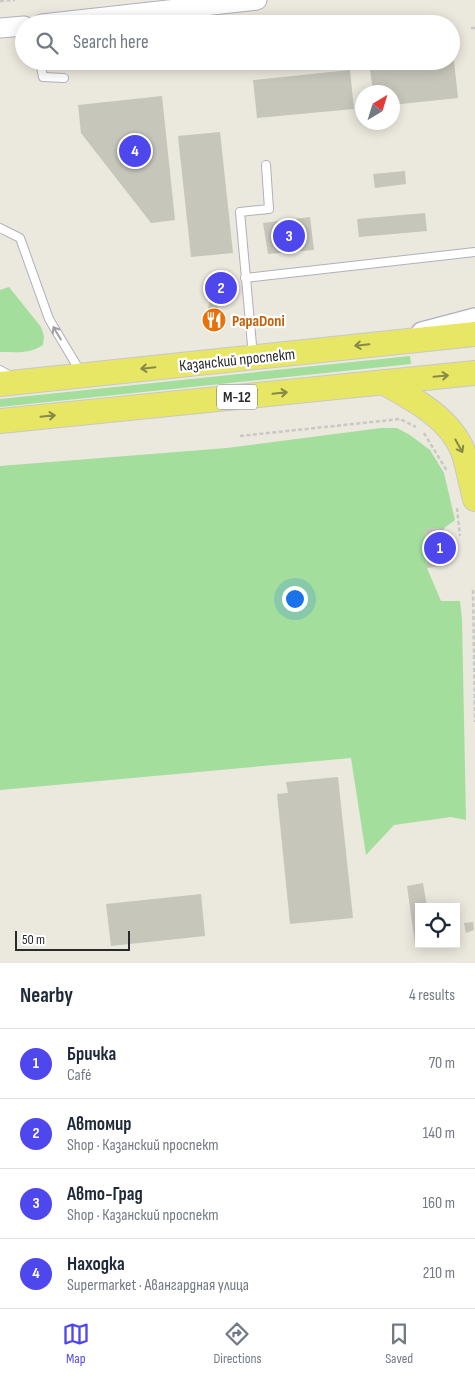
<!DOCTYPE html>
<html lang="en">
<head>
<meta charset="utf-8">
<style>
	body { margin:0; font-family:"Sofia Sans Condensed",sans-serif; background:#f6f6f7; color:#1f2937 }
	.controls { position:absolute; right:15px; bottom:15px; display:grid; overflow:hidden; border-radius:0px; box-shadow:0 2px 12px #0003 }
	.controls button { width:45px; height:45px; display:grid; place-items:center; padding:0; border:0; border-bottom:1px solid #e0e1e3; background:#fff; color:#1f2937; font:25px sans-serif }
	.compass { position:absolute; left:355px; top:85px; width:45px; height:45px; border-radius:50%; background:#fff; box-shadow:0 2px 12px #0003; rotate:38deg }
	.scale { position:absolute; left:15px; bottom:12px; width:115px; box-sizing:border-box; padding-left:5px; border:2px solid #2a2a2a; border-top:0; font-size:14px; line-height:18px; white-space:nowrap; color:#2a2a2a; -webkit-text-stroke:4px #fff; paint-order:stroke }
	.you { position:absolute; left:294px; top:598px; width:18px; height:18px; margin:-12px; border:4px solid #fff; border-radius:50%; background:#1a73e8; box-shadow:0 0 0 8px #1a73e833 }
	.badge { display:grid; place-items:center; width:32px; height:32px; border-radius:50%; background:#4f47ee; color:#fff; font-size:16px; font-weight:700 }
	.pin { position:absolute; translate:-50% -50%; border:2px solid #fff; box-shadow:0 1px 5px #0006 }
	.list { margin:0; padding:0; list-style:none }
	h2 { display:flex; justify-content:space-between; align-items:center; height:65px; margin:0; padding:0 20px; font-size:21px }
	h2 small { font-size:16px; font-weight:400; color:#747a83 }
	.list li { display:grid; grid-template-columns:32px 1fr auto; gap:15px; align-items:center; box-sizing:border-box; height:70px; padding:0 20px; border-top:1px solid #e0e1e3 }
	.list b { display:block; font-size:19px; white-space:nowrap }
	.list p { margin:0; font-size:16px; white-space:nowrap; color:#747a83 }
	.list em { font-size:16px; font-style:normal; color:#747a83 }
	.icon { flex:none; width:28px; height:28px; fill:none; stroke:currentColor; stroke-width:2; stroke-linecap:round; stroke-linejoin:round }
	.map { position:relative; flex:none; width:475px; height:963px; overflow:hidden }
	.search { position:absolute; background:#fff; box-shadow:0 2px 12px #0003; left:15px; right:15px; top:15px; height:55px; display:flex; align-items:center; gap:12px; box-sizing:border-box; padding:0 18px; border-radius:28px; color:#747a83; font-size:19px }
	.sheet { height:345px; background:#fff }
	nav { display:flex; justify-content:space-around; align-items:center; box-sizing:border-box; height:70px; border-top:1px solid #e0e1e3; background:#fff; font-size:14px; color:#747a83 }
	nav a { display:grid; justify-items:center; gap:2px }
	nav .on { color:#4f47ee }
	.map>svg:first-child { display:block }
</style>
</head>
<body>
<div class="map">
<svg width="475" height="963" viewBox="0 0 475 963">
	<rect width="100%" height="100%" fill="#ebe8dd"/>
	<!-- green -->
	<path fill="#a4de9d" d="M9,287L41,327L44,336L43,345C30,354 16,352 0,352V290Z
		M410,356L411,364L0,407V399Z
		M381,428H397L410,435L430,450L444,473L455,520L444,528L425,529L427,568L441,601H460L462,620L466,820L451,817L394,825L366,855L351,758L0,790V466L227,448Z"/>
	<!-- building -->
	<path fill="#c7c6bb" d="M454,61L458,98L392,105V92L373,91L370,70Z
		M350,70L354,109L257,118L253,80Z
		M162,96L175,220L151,223L81,133L78,105Z
		M220,132L233,253L191,257L178,136Z
		M405,171L406,184L375,188L373,174Z
		M425,213L427,231L359,237L357,219Z
		M310,217L314,250L268,254L263,223Z
		M215,278L225,281L221,296L212,293Z
		M211,294L221,296L217,311L208,309Z
		M208,310L217,312L213,327L204,325Z
		M444,528L448,565L427,568L425,529Z
		M338,777L353,918L290,924L277,794L288,793L286,782Z
		M423,883L427,907H419V943L415,944L407,886Z
		M201,894L205,936L111,946L106,904Z
		M473,922L474,930L466,933L464,923Z"/>
	<g fill="none" stroke-linecap="round" stroke-linejoin="round">
		<defs>
			<path id="service" d="M40,61L43,77L64,78
				M0,228L20,238L49,319L80,371
				M245,278L475,252
				M253,356L240,212L269,209L266,165
				M0,370L12,377"/>
			<path id="tertiary" d="M42,24L257,0
				M0,28L24,26"/>
			<path id="secondary" d="M422,333L475,319"/>
			<path id="primary" d="M383,382C413,399 449,417 463,451C468,466 471,484 475,499
				M0,384L475,334
				M0,421L475,373"/>
		</defs>
		<!-- service casing -->
		<use href="#service" stroke="#b1b0bd" stroke-width="10"/>
		<!-- tertiary casing -->
		<use href="#tertiary" stroke="#b1b0bd" stroke-width="21"/>
		<!-- secondary casing -->
		<use href="#secondary" stroke="#b1b0bd" stroke-width="24"/>
		<!-- primary casing -->
		<use href="#primary" stroke="#c8c8c8" stroke-width="26"/>
		<!-- path -->
		<path stroke="#c8c8c8" stroke-width="2.5" stroke-dasharray="4 2.5" stroke-linecap="butt" d="M0,1L15,0
			M471,28H475
			M424,433L447,471
			M240,436L400,419L416,427
			M457,508L460,536
			M473,590L475,722"/>
		<!-- service -->
		<use href="#service" stroke="#fff" stroke-width="8"/>
		<!-- tertiary -->
		<use href="#tertiary" stroke="#fff" stroke-width="19"/>
		<!-- secondary -->
		<use href="#secondary" stroke="#fff" stroke-width="21"/>
		<!-- primary -->
		<use href="#primary" stroke="#e7e765" stroke-width="24"/>
	</g>
	<!-- one-way arrows -->
	<defs><path id="oneway-shaft" d="M-6 0H5M1.5-3L5.5 0L1.5 3" fill="none" stroke-width="1.6" stroke-linecap="round" stroke-linejoin="round" transform="scale(1.25)"/></defs>
	<use stroke="#9f9f9f" href="#oneway-shaft" transform="translate(57 333) rotate(-121)"/>
	<g stroke="#888848">
		<use href="#oneway-shaft" transform="translate(362 345) rotate(174)"/>
		<use href="#oneway-shaft" transform="translate(148 368) rotate(174)"/>
		<use href="#oneway-shaft" transform="translate(441 376) rotate(-5)"/>
		<use href="#oneway-shaft" transform="translate(280 393) rotate(-6)"/>
		<use href="#oneway-shaft" transform="translate(48 416) rotate(-6)"/>
		<use href="#oneway-shaft" transform="translate(459 446) rotate(61)"/>
	</g>
	<!-- icons -->
	<defs>
		<symbol id="restaurant-disc" viewBox="-11 -11 22 22"><circle r="9.5" fill="#e8710a" stroke="#fff"/><path d="M-5-6h1v4h1v-4h1v4h1v-4h1v5L-1.5 .5V6h-2V.5L-5-1ZM5-6V6H3V1.5H1.5Q1.5-4 5-6Z" fill="#fff"/></symbol>
	</defs>
	<g fill-rule="evenodd">
		<use href="#restaurant-disc" x="200" y="306" width="28" height="28"/>
	</g>
	<g text-anchor="middle" stroke-width="4.5" stroke-linejoin="round" paint-order="stroke">
		<!-- shield labels -->
		<rect fill="#fff" stroke="#6a6a6a" stroke-width="1" x="217" y="384.5" width="40" height="25" rx="4"/>
		<g font-size="15" font-weight="bold" fill="#2a2a2a">
			<text x="237" y="402">М-12</text>
		</g>
		<!-- food labels -->
		<g font-size="16" font-weight="bold" fill="#c56008" stroke="#fff" text-anchor="start">
			<text x="232" y="326">PapaDoni</text>
		</g>
		<!-- street labels -->
		<g font-size="16" fill="#2a2a2a" stroke="#fff">
			<text transform="translate(237 359) rotate(-6)" y="6">Казанский проспект</text>
		</g>
	</g>
</svg>
<div class="controls">
<button><svg class="icon" aria-label="locate" viewBox="0 0 24 24"><circle cx="12" cy="12" r="6"/><path d="M12 2v4M12 18v4M2 12h4M18 12h4"/></svg></button>
</div>
<svg class="compass" viewBox="-18 -18 36 36"><path d="M0-13l5 13h-10z" fill="#e53935"/><path d="M0 13l5-13h-10z" fill="#747a83"/></svg>
<div class="scale">50 m</div>
<div class="you"></div>
<div class="pin badge" style="left:440px;top:548px">1</div>
<div class="pin badge" style="left:221px;top:288px">2</div>
<div class="pin badge" style="left:289px;top:236px">3</div>
<div class="pin badge" style="left:135px;top:151px">4</div>
<div class="search"><svg class="icon" aria-label="search" viewBox="0 0 24 24"><circle cx="10" cy="10" r="6"/><path d="M15 15l6 6"/></svg>Search here</div>
</div>
<section class="sheet">
<h2>Nearby<small>4 results</small></h2>
<ul class="list">
<li><span class="badge">1</span><div><b>Бричка</b><p>Café</p></div><em>70 m</em></li>
<li><span class="badge">2</span><div><b>Автомир</b><p>Shop · Казанский проспект</p></div><em>140 m</em></li>
<li><span class="badge">3</span><div><b>Авто-Град</b><p>Shop · Казанский проспект</p></div><em>160 m</em></li>
<li><span class="badge">4</span><div><b>Находка</b><p>Supermarket · Авангардная улица</p></div><em>210 m</em></li>
</ul>
</section>
<nav>
<a class="on"><svg class="icon" aria-label="map" viewBox="0 0 24 24"><path d="M3 6l6-2 6 2 6-2v14l-6 2-6-2-6 2zM9 4v14M15 6v14"/></svg>Map</a>
<a><svg class="icon" aria-label="directions" viewBox="0 0 24 24"><path d="M12 3l9 9-9 9-9-9zM9 14v-3h6M13 9l2 2-2 2"/></svg>Directions</a>
<a><svg class="icon" aria-label="saved" viewBox="0 0 24 24"><path d="M7 4h10v16l-5-4-5 4z"/></svg>Saved</a>
</nav>
</body>
</html>
